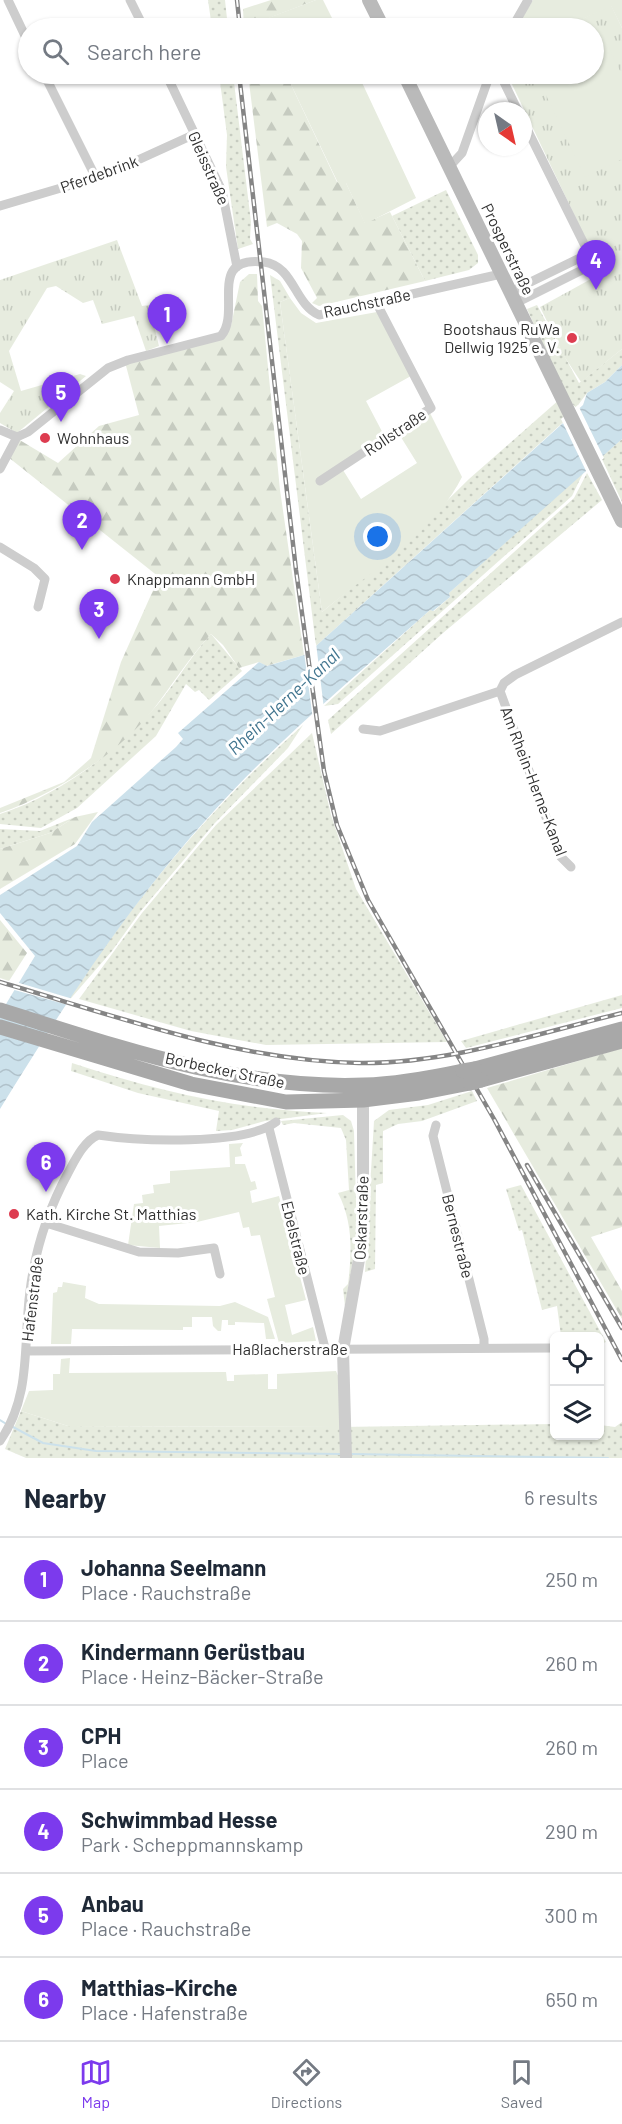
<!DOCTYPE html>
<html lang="en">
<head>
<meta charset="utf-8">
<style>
	body { margin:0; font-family:Barlow,sans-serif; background:#f2f2f3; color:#1f2937 }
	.controls { position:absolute; right:18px; bottom:18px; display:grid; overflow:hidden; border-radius:9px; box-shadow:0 2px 4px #0004 }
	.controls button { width:54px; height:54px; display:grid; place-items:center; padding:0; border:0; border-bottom:2px solid #e0e1e3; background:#fff; color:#1f2937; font:30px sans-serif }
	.compass { position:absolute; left:478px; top:102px; width:54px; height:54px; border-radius:50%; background:#fff; box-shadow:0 2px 4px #0004; rotate:146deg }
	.you { position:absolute; left:378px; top:537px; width:21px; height:21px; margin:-15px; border:4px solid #fff; border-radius:50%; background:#1a73e8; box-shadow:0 0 0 9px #1a73e833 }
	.badge { display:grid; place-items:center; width:39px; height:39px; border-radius:50%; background:#7c3aed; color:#fff; font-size:20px; font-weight:700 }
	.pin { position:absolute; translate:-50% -50px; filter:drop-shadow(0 2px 3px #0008) }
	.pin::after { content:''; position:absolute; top:32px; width:21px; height:18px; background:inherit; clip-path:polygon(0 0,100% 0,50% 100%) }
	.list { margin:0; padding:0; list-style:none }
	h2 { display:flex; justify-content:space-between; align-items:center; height:78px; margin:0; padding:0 24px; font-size:26px }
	h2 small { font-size:20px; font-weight:400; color:#747a83 }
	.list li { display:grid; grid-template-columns:39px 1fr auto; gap:18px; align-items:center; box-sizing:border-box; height:84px; padding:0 24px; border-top:2px solid #e0e1e3 }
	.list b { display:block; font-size:22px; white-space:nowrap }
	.list p { margin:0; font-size:20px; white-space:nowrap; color:#747a83 }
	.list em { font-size:20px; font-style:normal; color:#747a83 }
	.icon { flex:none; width:33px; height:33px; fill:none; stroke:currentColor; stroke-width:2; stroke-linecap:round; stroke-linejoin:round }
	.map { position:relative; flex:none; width:622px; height:1458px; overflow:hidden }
	.search { position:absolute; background:#fff; box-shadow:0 2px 4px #0004; left:18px; right:18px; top:18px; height:66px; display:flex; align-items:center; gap:15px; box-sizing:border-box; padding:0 21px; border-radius:33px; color:#747a83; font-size:22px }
	.sheet { height:582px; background:#fff }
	nav { display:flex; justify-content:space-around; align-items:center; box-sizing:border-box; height:84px; border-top:2px solid #e0e1e3; background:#fff; font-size:16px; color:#747a83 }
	nav a { display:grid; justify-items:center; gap:3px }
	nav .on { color:#7c3aed }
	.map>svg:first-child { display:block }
</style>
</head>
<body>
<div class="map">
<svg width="622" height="1458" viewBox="0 0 622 1458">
	<defs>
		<pattern id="grass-dots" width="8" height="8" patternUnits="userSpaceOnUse" patternTransform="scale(1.5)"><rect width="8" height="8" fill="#e7ecdf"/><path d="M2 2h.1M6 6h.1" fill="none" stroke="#c6cbc0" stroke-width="1.8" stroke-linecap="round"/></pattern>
		<pattern id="forest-firs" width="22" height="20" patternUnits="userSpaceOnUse" patternTransform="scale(1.5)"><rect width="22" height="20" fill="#e7ecdf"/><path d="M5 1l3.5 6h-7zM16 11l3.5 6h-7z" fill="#c6cbc0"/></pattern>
		<pattern id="park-tufts" width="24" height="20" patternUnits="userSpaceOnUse" patternTransform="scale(1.5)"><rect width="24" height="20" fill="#e7ecdf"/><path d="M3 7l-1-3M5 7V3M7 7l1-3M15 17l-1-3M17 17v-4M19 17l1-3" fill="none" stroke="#c6cbc0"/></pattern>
		<pattern id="water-waves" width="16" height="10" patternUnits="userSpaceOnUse" patternTransform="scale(1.5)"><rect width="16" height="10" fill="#cce1eb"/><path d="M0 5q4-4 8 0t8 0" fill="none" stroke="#b0c1ca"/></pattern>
	</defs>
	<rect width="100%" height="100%" fill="#fff"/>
	<!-- grass -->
	<path fill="url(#grass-dots)" d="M208,0H225L228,28H212Z
		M219,74H233L251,222L250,239L253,244L238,249L226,167L227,135Z
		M446,190L478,255V263L469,270L425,281L392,216Z
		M270,275L280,281L290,298L280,302L322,612L396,551L469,479L560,399L569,417L316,646Z
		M537,305L579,383L622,349V365L605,382L587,393L576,408L566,396L527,309Z
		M622,439V502L601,457Z
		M584,471L572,496L338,704L324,706L430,610L434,611L450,597L449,593Z
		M587,473L602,500L443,633L331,734L328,720L574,498Z
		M211,634L242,671L209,700L199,690L195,692L186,684L156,736L77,808L41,828L0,824V814C56,796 110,757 149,714C172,690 188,659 211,634Z
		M303,725L288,748L214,824L140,912L112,951L66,1004C133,900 211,807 303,725Z
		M312,733L331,815L356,889L447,1042L266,1045L191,1031L79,999L142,913L216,825Z
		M75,817L50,833L0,849V829L40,831Z
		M622,995V1008L466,1048L461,1041Z
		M72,1063C161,1092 233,1109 327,1113L265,1121L232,1130L216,1131L219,1111L138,1093L71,1071Z
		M472,1091L477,1101L422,1121L398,1124L383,1131V1183L376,1185L375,1269L365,1272L374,1121L389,1110L428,1105Z
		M343,1115L351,1121L354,1131L357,1237L345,1306L343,1289L348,1284C352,1252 353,1222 338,1193L349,1190L346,1140L341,1128L294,1123L283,1125L281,1121Z
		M521,1185L606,1342L601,1344L600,1336H561L557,1306L542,1310L522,1230L519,1231L506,1189Z
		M21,1411L68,1426L341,1427L554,1424V1436H600V1425L615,1427L622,1422V1458H26L5,1449Z"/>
	<!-- forest -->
	<path fill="url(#forest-firs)" d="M271,0H316L261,21L264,28H244L243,9Z
		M248,74H286L337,182L346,183L365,223L390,212L425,281L319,306L312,303L317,298L301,268L302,241L297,234L277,223L267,227Z
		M249,274H257L258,301L262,306L280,490L304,655L266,666L259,662L239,668L223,645L211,634C189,658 172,685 152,711C117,755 53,795 0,813V808L64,782L91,758L121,662L159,577L8,457L18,439L58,463L99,426L139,415L125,362L216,341L231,326L240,282Z
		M98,812L75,844L0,889V849L50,833L75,817Z
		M0,920L27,953L9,981L0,978Z
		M622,1048V1227L591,1237L622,1291V1319L487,1088Z"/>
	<!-- park -->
	<path fill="url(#park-tufts)" d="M611,5L622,28V349L581,382L564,356L540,307L602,273L507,74H594V28H563Z
		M117,240L142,306L149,305L159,346L146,351L134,316L102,324L93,300L83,303L56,286L47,288L9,351L21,391L80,374L86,376L17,433L0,423V413L14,391L0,382V280Z"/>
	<!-- garden -->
	<path fill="#e7ecdf" d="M316,0H323L337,28H264L260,21Z
		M533,0H622V28L611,6L563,28H516Z
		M603,36L622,75V159L585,177L536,74H594V41Z
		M286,74H358L416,198L365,224L346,183H338Z
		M290,298L301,313L316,323L377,312L411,376L366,401L387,441L343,470L361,499L417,463L399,434L430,413L462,477C433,534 370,572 322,612L280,302Z
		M243,1143L240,1148L242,1156L235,1157V1164H245L251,1182L255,1181L257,1189L250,1191L252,1203L279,1196L306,1300L285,1305L292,1335L313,1327L316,1341L279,1343L267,1299L275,1297L260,1235L251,1236L249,1227L243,1228L239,1212L197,1222L159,1226L160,1248L128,1245L134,1204L143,1203L142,1195L154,1193L153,1185L170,1183V1171L230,1167L229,1144Z
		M63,1282L86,1286L85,1298L99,1304L220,1306L235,1302L268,1317L275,1339H266L264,1323L235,1322V1325H228V1320H222L221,1331H218L213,1326L212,1317H192V1327H183V1330L72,1329L71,1344H51L53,1293L57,1292L58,1287H62Z
		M70,1358L69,1373L226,1372L227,1381H234V1375L268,1374V1389H277V1374L336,1371L339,1378L341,1427L68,1426L21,1411L29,1391L53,1390V1374H60L61,1359Z"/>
	<!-- water -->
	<path fill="url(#water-waves)" d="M622,365V439L449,593L450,597L433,611L430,610C357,675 280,738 214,811C129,904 66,1002 0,1109V1014L35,956L0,913V895L77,846L92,822L176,747L183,739L178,733L259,662L267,666L304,655L316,646L583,405L587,393L605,382Z"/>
	<!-- pier -->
	<path fill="#fff" d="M578,405L604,458L587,473L561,419Z
		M316,643L324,709L313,720L304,652Z
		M16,982L73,999L68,1005L11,989Z"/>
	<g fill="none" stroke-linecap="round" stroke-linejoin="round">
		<!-- stream -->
		<path stroke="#cce1eb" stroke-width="2" d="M0,1420L8,1425
			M13,1427L43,1443L96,1451L342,1454
			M351,1454L608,1458"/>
		<!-- minor -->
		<path stroke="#cdcdcd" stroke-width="9" d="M8,0L28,42
			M130,0L144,28
			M512,28L528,0
			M44,74L96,178
			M166,74L222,191L237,267
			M500,74L518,111
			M450,166L462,153L490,74
			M0,206L105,175L195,134
			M510,292L588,254
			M516,303L588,267L593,262L523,121
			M0,430L17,437
			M17,437L28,432L108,368L128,360L221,336C242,312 206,255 264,262C294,266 294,304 319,315L501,274
			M0,469L17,437
			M320,481L431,408L376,302
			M0,547L34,568L45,579L38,607
			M500,691L560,856L571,867
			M363,729L380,731L500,691L504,683L515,675L622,622
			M436,1125L433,1136L484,1339V1348
			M269,1128L325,1348
			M46,1223L139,1252L178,1253L214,1248L220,1274
			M26,1351L554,1348
			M0,1441C32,1396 23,1342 30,1291C35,1250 48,1210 68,1173C75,1160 84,1141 98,1135C138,1141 244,1146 276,1122"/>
		<!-- tertiary -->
		<path stroke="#cdcdcd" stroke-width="12" d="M346,1458L343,1350L363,1237V1092"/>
		<!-- secondary -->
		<path stroke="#bababa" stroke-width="14" d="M369,0L383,28
			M404,74L622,521"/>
		<!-- primary -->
		<path stroke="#a8a8a8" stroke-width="15" d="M0,1010C118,1047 239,1090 364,1085C398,1084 430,1078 463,1071
			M0,1027L191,1084L286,1102L363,1100L419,1093L470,1083
			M475,1069L622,1029
			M481,1080L622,1041"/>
		<defs>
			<path id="rail" d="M237,0L240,28
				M239,74L296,570L324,771L337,825L368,900L494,1119L622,1360
				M0,982C116,1016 237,1061 359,1063C448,1064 536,1034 622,1013
				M527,1165L622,1328"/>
		</defs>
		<!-- rail casing -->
		<use href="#rail" stroke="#858585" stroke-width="4.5"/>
		<!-- rail -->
		<use href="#rail" stroke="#fff" stroke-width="2" stroke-dasharray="7" stroke-linecap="butt"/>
		<!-- primary-bridge -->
		<path stroke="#a8a8a8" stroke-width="15" d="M463,1071L475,1069
			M470,1083L481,1080"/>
	</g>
	<!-- markers -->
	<g fill="#dd3c50" stroke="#fff" stroke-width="2">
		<circle cx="572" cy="338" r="6"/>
		<circle cx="45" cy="438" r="6"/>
		<circle cx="115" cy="579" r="6"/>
		<circle cx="14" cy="1214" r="6"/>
	</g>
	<g text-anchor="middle" stroke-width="6" stroke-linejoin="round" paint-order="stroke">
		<!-- street labels -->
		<g font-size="16" fill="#303030" stroke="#fff">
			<text transform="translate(209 168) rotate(66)" y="6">Gleisstraße</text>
			<text transform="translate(99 174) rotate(-20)" y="6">Pferdebrink</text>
			<text transform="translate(508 249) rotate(64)" y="6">Prosperstraße</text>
			<text transform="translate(367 303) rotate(-12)" y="6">Rauchstraße</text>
			<text transform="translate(395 432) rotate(-34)" y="6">Rollstraße</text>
			<text transform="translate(534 781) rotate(69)" y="6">Am Rhein-Herne-Kanal</text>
			<text transform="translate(225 1070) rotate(12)" y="6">Borbecker Straße</text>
			<text transform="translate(361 1218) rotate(-88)" y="6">Oskarstraße</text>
			<text transform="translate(458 1236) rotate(76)" y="6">Bernestraße</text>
			<text transform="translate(296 1238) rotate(76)" y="6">Ebelstraße</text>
			<text transform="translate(32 1299) rotate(-83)" y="6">Hafenstraße</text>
			<text x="290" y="1355">Haßlacherstraße</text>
		</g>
		<!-- poi labels -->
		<g font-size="16" fill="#303030" stroke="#fff" text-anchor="start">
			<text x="560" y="335" text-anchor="end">Bootshaus RuWa<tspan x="560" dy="18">Dellwig 1925 e. V.</tspan></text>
			<text x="57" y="444">Wohnhaus</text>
			<text x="127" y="585">Knappmann GmbH</text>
			<text x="26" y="1220">Kath. Kirche St. Matthias</text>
		</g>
		<!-- water labels -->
		<g font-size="18" font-style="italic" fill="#41758f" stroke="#fff">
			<text transform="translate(284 702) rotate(-43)" y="6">Rhein-Herne-Kanal</text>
		</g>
	</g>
</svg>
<div class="controls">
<button><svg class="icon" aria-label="locate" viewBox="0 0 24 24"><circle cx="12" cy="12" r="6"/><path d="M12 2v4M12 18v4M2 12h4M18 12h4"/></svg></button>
<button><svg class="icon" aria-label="layers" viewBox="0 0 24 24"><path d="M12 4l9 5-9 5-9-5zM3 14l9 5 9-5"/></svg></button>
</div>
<svg class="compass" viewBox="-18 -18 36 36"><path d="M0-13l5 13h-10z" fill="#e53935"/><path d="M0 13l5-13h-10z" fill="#747a83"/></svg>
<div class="you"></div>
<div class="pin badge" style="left:167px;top:344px">1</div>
<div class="pin badge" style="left:82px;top:550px">2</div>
<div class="pin badge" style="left:99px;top:639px">3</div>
<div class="pin badge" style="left:596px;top:290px">4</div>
<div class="pin badge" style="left:61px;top:422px">5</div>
<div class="pin badge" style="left:46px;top:1192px">6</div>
<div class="search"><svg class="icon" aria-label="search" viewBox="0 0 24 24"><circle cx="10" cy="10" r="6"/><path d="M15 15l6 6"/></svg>Search here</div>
</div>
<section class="sheet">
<h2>Nearby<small>6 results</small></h2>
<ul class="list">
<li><span class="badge">1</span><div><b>Johanna Seelmann</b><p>Place · Rauchstraße</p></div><em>250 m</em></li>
<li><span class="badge">2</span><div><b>Kindermann Gerüstbau</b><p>Place · Heinz-Bäcker-Straße</p></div><em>260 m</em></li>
<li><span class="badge">3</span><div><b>CPH</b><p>Place</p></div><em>260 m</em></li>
<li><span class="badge">4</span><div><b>Schwimmbad Hesse</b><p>Park · Scheppmannskamp</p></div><em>290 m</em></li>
<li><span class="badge">5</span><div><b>Anbau</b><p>Place · Rauchstraße</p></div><em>300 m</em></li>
<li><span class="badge">6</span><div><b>Matthias-Kirche</b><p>Place · Hafenstraße</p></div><em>650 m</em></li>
</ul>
</section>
<nav>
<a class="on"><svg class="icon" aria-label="map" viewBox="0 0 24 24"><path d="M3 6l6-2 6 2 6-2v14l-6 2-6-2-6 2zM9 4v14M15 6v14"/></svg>Map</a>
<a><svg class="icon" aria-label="directions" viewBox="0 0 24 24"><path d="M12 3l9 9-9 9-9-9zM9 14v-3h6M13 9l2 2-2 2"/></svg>Directions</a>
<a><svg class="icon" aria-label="saved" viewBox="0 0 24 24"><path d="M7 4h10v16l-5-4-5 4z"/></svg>Saved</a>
</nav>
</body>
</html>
